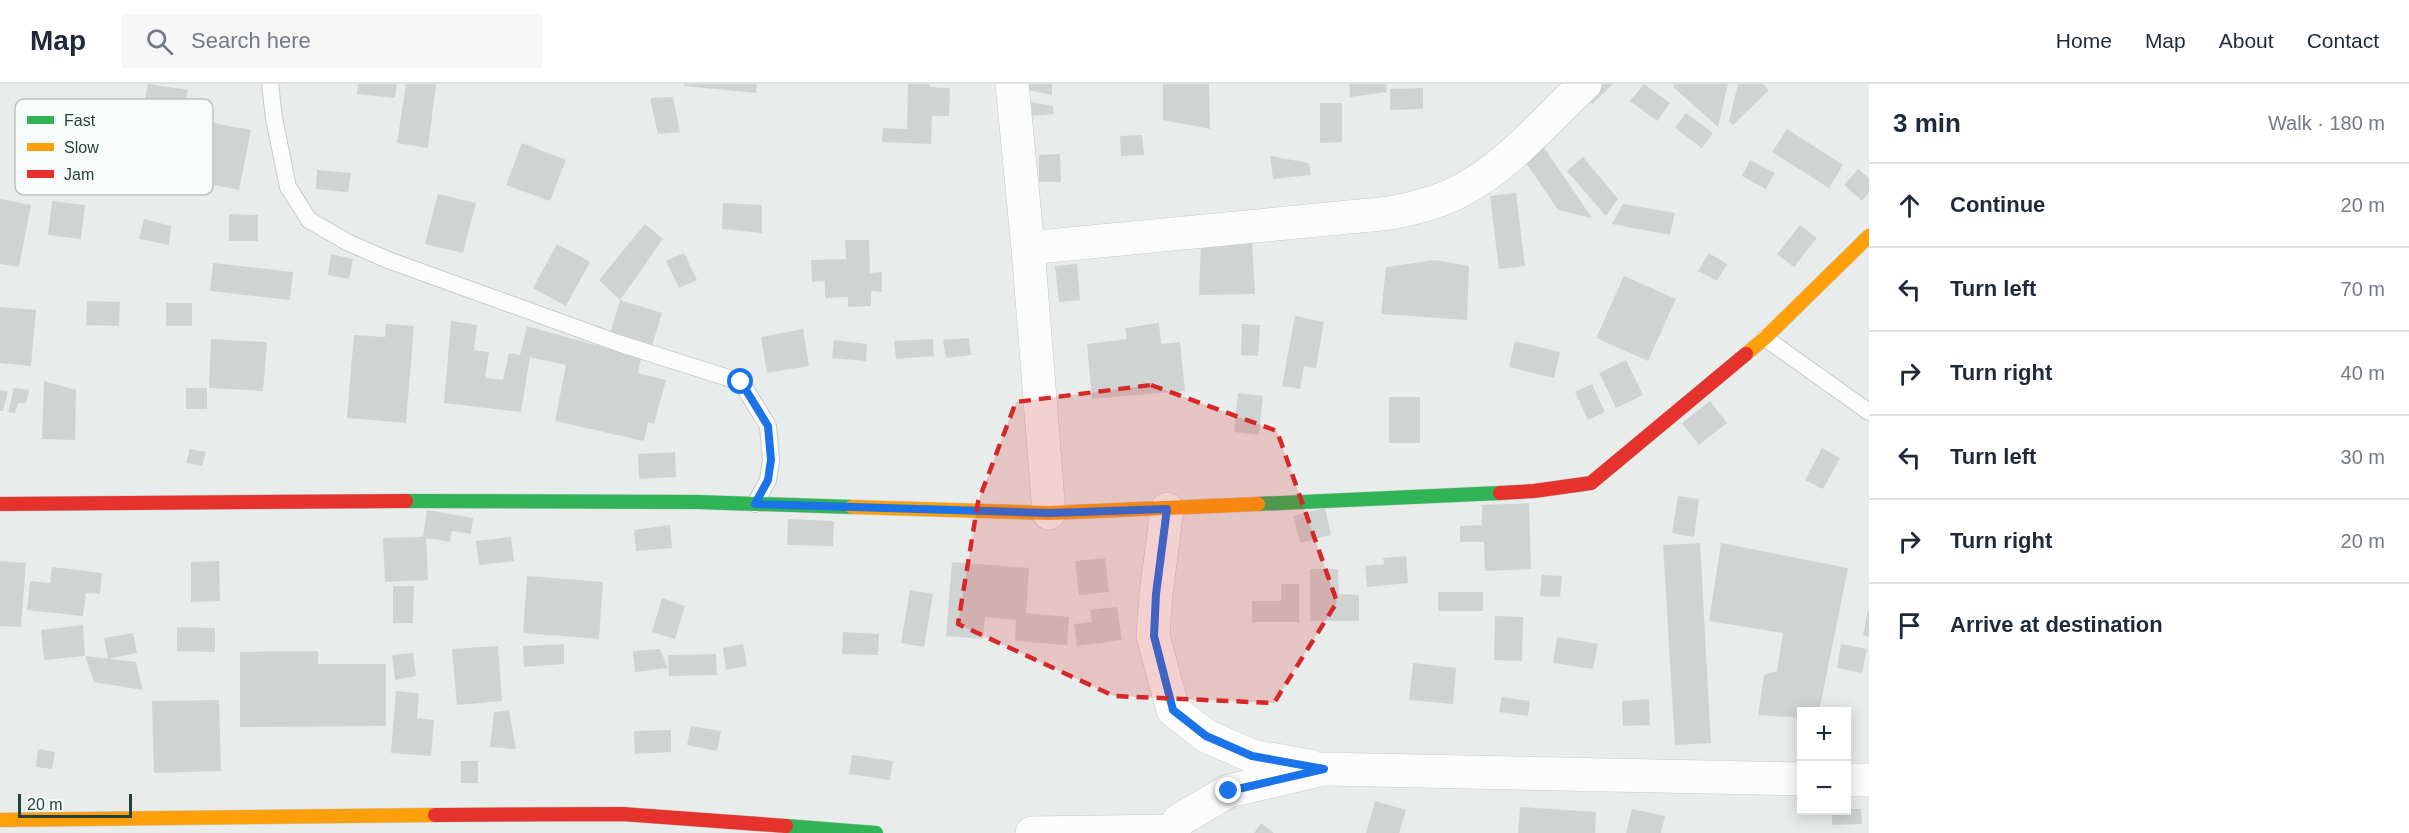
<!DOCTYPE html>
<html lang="en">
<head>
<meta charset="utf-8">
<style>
	body { margin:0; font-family:Arial,sans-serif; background:#f6f6f7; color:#1f2937 }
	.controls { position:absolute; right:18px; bottom:18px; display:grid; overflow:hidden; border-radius:0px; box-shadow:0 3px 15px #0003 }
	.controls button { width:54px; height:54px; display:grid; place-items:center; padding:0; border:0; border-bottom:2px solid #e0e1e3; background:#fff; color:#1f2937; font:30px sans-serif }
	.scale { position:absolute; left:18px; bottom:15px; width:114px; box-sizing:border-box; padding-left:6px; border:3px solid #24423a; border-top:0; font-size:16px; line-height:21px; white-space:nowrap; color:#24423a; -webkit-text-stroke:4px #f7fbf9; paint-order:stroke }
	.stop { position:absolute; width:18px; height:18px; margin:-14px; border:4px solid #1a73e8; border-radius:50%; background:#fff }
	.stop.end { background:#1a73e8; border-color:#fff; box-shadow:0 2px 6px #0008 }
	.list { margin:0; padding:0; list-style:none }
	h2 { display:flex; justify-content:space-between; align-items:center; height:78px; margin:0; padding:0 24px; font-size:26px }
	h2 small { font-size:20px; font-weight:400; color:#747a83 }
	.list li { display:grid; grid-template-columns:39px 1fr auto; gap:18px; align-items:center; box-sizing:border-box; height:84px; padding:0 24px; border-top:2px solid #e0e1e3 }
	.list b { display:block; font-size:22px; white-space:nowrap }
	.list em { font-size:20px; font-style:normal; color:#747a83 }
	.icon { flex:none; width:33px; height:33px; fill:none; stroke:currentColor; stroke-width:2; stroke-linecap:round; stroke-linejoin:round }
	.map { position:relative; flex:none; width:1869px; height:749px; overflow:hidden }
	header { display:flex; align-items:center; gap:36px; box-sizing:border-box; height:84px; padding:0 30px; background:#fff; border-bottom:2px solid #e0e1e3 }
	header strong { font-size:28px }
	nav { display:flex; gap:33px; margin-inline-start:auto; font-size:21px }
	.search { width:420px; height:54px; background:#f6f6f7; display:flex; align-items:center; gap:15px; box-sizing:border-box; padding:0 21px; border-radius:0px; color:#747a83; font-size:22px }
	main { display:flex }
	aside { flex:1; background:#fff }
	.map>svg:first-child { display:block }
</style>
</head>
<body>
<header>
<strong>Map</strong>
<div class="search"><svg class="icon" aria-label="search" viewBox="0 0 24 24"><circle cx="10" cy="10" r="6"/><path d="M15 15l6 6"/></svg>Search here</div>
<nav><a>Home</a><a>Map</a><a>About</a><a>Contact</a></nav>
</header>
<main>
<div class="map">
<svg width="1869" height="749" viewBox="0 0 1869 749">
	<rect width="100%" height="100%" fill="#e8edeb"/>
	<!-- building -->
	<path fill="#cfd4d2" d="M148,0L188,6L178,54L199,58L203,37L251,46L239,106L131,84Z
		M358,0H397L395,14L357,10Z
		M406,0H436L428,64L397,59Z
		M684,0H757L756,9L684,2Z
		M908,0H929L930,3L950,4L949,32H932L931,60L882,58L883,44L907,45Z
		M1028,0H1052V11L1028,6Z
		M1163,0H1209L1210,45L1163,36Z
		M1349,0H1386L1387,8L1350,13Z
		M1592,0H1613L1592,20L1582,10Z
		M1644,0L1670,19L1657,37L1630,17Z
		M1675,0H1728L1718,43L1673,3Z
		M1738,0H1763L1769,6L1733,41L1729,37Z
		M1423,4V25L1390,26V5Z
		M673,13L680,48L658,50L650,14Z
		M1031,18L1053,22L1054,30L1032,32Z
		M1320,19H1342V58L1320,59Z
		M1686,29L1713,49L1702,64L1675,44Z
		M1787,45L1843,81L1829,104L1772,68Z
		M1142,51L1144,71L1121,72L1120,52Z
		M1537,53L1592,134L1558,126L1518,67Z
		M522,59L566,76L550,117L506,101Z
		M1060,70L1061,98H1039V71Z
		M1270,72L1309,79L1311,91L1273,95Z
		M1583,73L1618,115L1606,132L1567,87Z
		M1750,76L1775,89L1766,105L1742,92Z
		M1858,85L1869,94V108L1862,117L1844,101Z
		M317,86L351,89L348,108L316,105Z
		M1516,109L1525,182L1499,185L1490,112Z
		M438,110L476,119L463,169L425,160Z
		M0,115L31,121L19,183L0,180Z
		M52,117L85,121L81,155L48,151Z
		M723,119L762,121V149L722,145Z
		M1623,120L1675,129L1670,151L1612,140Z
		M229,130L258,131V157H229Z
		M144,135L171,142L169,161L139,155Z
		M645,140L663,155L620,216L662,229L652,262L610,250L620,216L599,196Z
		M1800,141L1817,154L1794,183L1777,170Z
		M845,156H869L870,189L882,188V208L871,207V222L848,223V213L825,214V197L812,198L811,176L846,175Z
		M1252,156L1255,210L1199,211L1201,160Z
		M557,160L590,178L566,222L533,204Z
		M684,169L697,196L679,204L666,177Z
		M1709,169L1727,180L1717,197L1698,187Z
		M331,170L353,175L349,195L328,191Z
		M1435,176L1469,182L1467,236L1381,230L1386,183Z
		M213,179L293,188L290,216L210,207Z
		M1077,180L1080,216L1059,218L1055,182Z
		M1624,192L1676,215L1648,277L1596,254Z
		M87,217L120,218L119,242L86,241Z
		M166,219H192V242H166Z
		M0,223L36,226L31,282L0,279Z
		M1295,232L1324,238L1316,284L1304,282L1300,305L1282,302Z
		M451,237L477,241L474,266L489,268L485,294L503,296L509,269L520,271L527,242L641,274L638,289L666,296L654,340L648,338L644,357L555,337L566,281L530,273L521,328L444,319Z
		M1159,239L1161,260L1180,258L1185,307L1092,315L1087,260L1127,255L1125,244Z
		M386,240L414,242L406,339L347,334L354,251L385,253Z
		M1242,240L1260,241L1258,272L1241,271Z
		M803,245L809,282L767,289L761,253Z
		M969,254L971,271L946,274L943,256Z
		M211,255L267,258L263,307L209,304Z
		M933,255L934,272L896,275L894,257Z
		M834,256L867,260L866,277L832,274Z
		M1515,257L1560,268L1554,294L1509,283Z
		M1626,276L1643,311L1616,324L1599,289Z
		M44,297L76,306L75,356L42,355Z
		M1592,300L1605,328L1588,336L1575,308Z
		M14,304L29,306L26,319H18L15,329L8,328Z
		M186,304H207V325H186Z
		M0,306L8,307L3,327H0Z
		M1238,309L1263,312L1259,351L1234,348Z
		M1389,313H1420V359H1389Z
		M1710,317L1727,339L1699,361L1682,339Z
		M1822,364L1840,374L1823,405L1805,396Z
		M190,365L206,368L202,382L186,379Z
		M675,368L676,393L639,395L638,370Z
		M1678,412L1699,415L1694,453L1672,449Z
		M1529,419L1531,485L1485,487L1484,458H1460V442L1482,441V421Z
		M1325,424L1331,451L1300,459L1293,432Z
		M427,426L473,434L471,450L452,447L450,458L426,454L428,496L385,498L383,454L423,453Z
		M788,435L834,437L833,462L787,461Z
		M670,441L672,464L636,467L634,446Z
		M511,453L514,477L479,481L476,457Z
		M1700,459L1711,659L1675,661L1663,461Z
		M1721,459L1848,484L1819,628H1802V634L1758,631L1764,591L1777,587L1783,549L1709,537Z
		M1406,472L1408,499L1367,503L1365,482L1384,480L1383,474Z
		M1105,474L1109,508L1079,511L1075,477Z
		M0,477L26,479L21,543L0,542Z
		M219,477L220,517L191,518V478Z
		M952,478L1029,484L1026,529L1069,533L1067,561L1015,557L1016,536L985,533L983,555L946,552Z
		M52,483L102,489L100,510L86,509L83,532L27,526L30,497L50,499Z
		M1310,485H1338L1339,510L1359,511V537H1310Z
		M1542,491L1562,492L1560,513L1540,512Z
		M527,492L603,498L599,555L523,549Z
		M1281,500H1299V538H1252V517H1281Z
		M393,502H414L413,539H393Z
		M910,506L933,510L924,563L901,559Z
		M1438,508H1483V527H1438Z
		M662,514L685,522L675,555L652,548Z
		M1117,523L1122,556L1077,562L1074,540L1092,538L1090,526Z
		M1868,526H1869V553L1863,551Z
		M1495,532L1523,533L1522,577L1494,576Z
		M83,541L85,572L44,576L41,546Z
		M177,543L215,544V568L177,567Z
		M843,548L879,550L878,571L842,570Z
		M133,549L137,569L108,575L104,554Z
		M1557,553L1598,560L1593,585L1553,579Z
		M564,560V580L524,583L523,562Z
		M743,560L747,582L726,586L723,564Z
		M1841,560L1867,565L1862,589L1837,584Z
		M498,562L502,617L457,621L452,565Z
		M660,565L668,584L635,588L633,567Z
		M318,567V580H386V642L240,643V568Z
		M413,569L416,592L395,596L392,571Z
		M716,570L717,591L669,592L668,571Z
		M85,572L136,578L143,606L94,598Z
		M1413,579L1456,584L1453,620L1409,616Z
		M396,607L419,609L417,634L434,636L431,672L391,669Z
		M1502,613L1530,617L1528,632L1499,628Z
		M1649,615L1650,641L1623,642L1622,617Z
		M219,616L221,687L154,689L152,617Z
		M509,626L516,665L490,663L494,628Z
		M691,642L721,647L717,667L687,661Z
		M671,646V668L635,670L634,647Z
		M38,665L55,668L52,685L36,683Z
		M852,671L893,677L890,696L849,690Z
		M461,677H478V699H461Z
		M1375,717L1406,726L1399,749H1366Z
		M1520,723L1596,728L1595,749H1518Z
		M1632,725L1665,732L1661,749H1626Z
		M1846,725H1861L1862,740L1832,741V726Z
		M1261,739L1274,749H1254Z"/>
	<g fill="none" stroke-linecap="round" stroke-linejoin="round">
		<defs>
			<path id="lane" d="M270,0L274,34L288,103L309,136L347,158L388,176L618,259L741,298L768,342L771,376L768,396L755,420
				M1765,254L1869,328"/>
			<path id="street" d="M1012,0L1028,164L1049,429
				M1028,164L1391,129C1415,124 1440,118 1462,106C1509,81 1546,36 1585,0
				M1167,425L1156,510L1153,552L1173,626L1206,652L1252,672L1310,682
				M1846,696H1869
				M1032,749L1173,747L1179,736L1229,707L1324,685L1802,695"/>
			<path id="fast" d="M406,417L697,418L852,423
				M1258,420L1500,409
				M786,742L876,749"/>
			<path id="slow" d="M1746,270L1765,254L1869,152
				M852,423L1049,429L1258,420
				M0,736L435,731"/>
			<path id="jam" d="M1500,409L1534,407L1591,399L1746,270
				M0,420L406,417
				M435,731L622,730L786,742"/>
		</defs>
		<!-- lane casing -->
		<use href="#lane" stroke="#c5cac8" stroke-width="18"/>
		<!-- street casing -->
		<use href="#street" stroke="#c5cac8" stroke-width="34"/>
		<!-- fast casing -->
		<use href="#fast" stroke="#c3cbc8" stroke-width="15"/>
		<!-- slow casing -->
		<use href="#slow" stroke="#c3cbc8" stroke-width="15"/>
		<!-- jam casing -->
		<use href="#jam" stroke="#c3cbc8" stroke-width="15"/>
		<!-- lane -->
		<use href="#lane" stroke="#fcfcfc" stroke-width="16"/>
		<!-- street -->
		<use href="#street" stroke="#fcfcfc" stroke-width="33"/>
		<!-- fast -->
		<use href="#fast" stroke="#30b455" stroke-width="14"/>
		<!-- slow -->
		<use href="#slow" stroke="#ff9f0a" stroke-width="14"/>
		<!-- jam -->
		<use href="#jam" stroke="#e5322d" stroke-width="14"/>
	</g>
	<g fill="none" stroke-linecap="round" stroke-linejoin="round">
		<!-- route -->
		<path stroke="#1a73e8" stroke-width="8" d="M741,298L768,342L771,376L768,396L755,420L1049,429L1167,425L1156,510L1154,552L1173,626L1206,652L1252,672L1324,685L1229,707"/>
	</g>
	<!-- marked area -->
	<path fill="#d62828" fill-opacity="0.2" stroke="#d62828" stroke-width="4.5" stroke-dasharray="12 8" stroke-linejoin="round" d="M1151,301L1277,347L1337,518L1274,619L1114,612L958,540L978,418L1016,318Z"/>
	<!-- legend -->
	<rect x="15" y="15" width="198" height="96" rx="9" fill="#f7fbf9" stroke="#b8c4c0" stroke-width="1.5"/>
	<rect x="27" y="32" width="27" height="8" fill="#30b455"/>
	<rect x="27" y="59" width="27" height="8" fill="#ff9f0a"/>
	<rect x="27" y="86" width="27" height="8" fill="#e5322d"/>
	<g font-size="16" fill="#24423a">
		<text x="64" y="42">Fast</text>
		<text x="64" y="69">Slow</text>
		<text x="64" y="96">Jam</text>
	</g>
</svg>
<div class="controls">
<button>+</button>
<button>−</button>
</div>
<div class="scale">20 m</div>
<div class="stop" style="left:741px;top:298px"></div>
<div class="stop end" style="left:1229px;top:707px"></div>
</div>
<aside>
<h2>3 min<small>Walk · 180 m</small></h2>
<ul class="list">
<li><svg class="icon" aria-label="ahead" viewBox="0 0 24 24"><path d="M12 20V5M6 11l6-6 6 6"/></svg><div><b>Continue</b></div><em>20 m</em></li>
<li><svg class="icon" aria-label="left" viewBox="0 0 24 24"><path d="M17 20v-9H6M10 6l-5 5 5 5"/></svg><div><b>Turn left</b></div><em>70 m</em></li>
<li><svg class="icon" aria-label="right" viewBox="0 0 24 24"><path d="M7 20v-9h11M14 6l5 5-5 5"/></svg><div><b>Turn right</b></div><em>40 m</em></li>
<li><svg class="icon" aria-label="left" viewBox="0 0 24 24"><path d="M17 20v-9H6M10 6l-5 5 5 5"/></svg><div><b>Turn left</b></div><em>30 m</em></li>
<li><svg class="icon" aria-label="right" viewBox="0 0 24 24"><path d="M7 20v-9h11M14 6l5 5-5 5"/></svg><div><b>Turn right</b></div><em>20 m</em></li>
<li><svg class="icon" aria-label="arrive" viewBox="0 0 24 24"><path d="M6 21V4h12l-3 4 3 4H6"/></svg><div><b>Arrive at destination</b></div></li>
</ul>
</aside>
</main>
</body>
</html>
